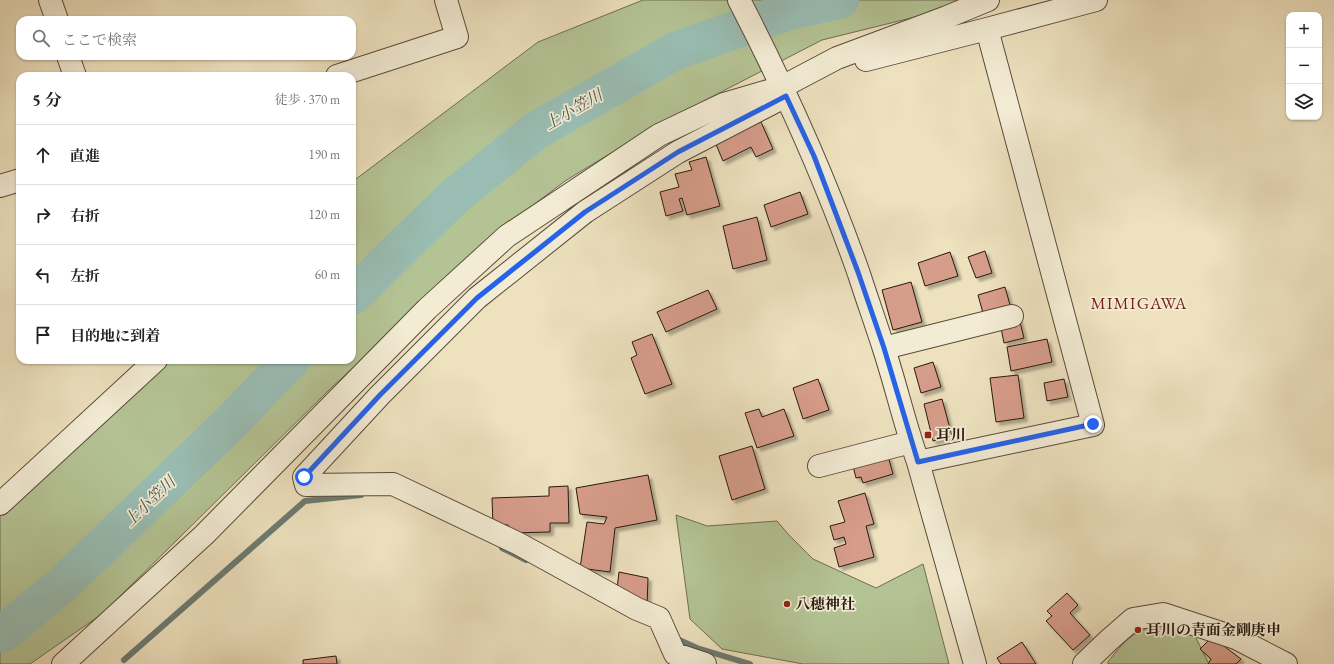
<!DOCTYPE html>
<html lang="ja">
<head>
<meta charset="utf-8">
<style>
	body { margin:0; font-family:"EB Garamond","Noto Serif JP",serif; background:#f2f2f2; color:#222 }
	.controls { position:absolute; right:12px; top:12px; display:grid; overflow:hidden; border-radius:8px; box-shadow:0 1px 3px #0004 }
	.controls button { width:36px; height:36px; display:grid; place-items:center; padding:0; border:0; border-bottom:1px solid #e0e0e0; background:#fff; color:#222; font:20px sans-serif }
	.stop { position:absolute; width:12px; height:12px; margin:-9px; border:3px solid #2563eb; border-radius:50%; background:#fff }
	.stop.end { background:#2563eb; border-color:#fff; box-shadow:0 1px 4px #0008 }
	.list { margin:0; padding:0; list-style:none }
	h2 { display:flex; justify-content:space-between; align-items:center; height:52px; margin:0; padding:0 16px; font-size:17px }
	h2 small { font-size:13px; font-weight:400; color:#767676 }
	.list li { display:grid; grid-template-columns:26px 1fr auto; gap:12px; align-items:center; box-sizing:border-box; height:60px; padding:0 16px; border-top:1px solid #e0e0e0 }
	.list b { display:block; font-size:15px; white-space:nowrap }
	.list em { font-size:13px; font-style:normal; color:#767676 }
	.icon { flex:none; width:22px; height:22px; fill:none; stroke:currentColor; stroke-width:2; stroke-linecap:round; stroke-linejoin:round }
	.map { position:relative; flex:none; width:1334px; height:664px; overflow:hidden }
	.search { position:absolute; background:#fff; box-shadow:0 1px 3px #0004; left:16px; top:16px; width:340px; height:44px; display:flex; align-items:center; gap:10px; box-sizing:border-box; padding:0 14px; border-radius:12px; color:#767676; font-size:15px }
	.panel { position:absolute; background:#fff; box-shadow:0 1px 3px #0004; left:16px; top:72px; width:340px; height:292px; border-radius:12px }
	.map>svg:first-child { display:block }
</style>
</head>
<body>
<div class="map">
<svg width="1334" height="664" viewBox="0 0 1334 664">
	<defs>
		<filter id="shadow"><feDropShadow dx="3.5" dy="3.5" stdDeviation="1" flood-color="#0004"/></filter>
	</defs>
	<rect width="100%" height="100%" fill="#ede1be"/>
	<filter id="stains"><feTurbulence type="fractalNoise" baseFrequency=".005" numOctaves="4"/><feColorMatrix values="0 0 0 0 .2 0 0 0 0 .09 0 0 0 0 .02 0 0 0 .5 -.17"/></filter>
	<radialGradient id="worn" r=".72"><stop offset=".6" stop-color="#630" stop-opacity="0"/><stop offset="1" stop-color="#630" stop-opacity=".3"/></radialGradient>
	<!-- green -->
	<path fill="#b4c394" stroke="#6e6e52" d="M643,0H984L822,40L657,125L565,181L524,212L331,388L102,614L30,664H0V515L156,360H352V182L538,42Z
		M676,515L707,526L777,521L789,535L813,559L876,588L923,564L949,664H803L722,649L690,619Z
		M1157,625L1194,634L1209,664H1108V662C1123,642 1132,632 1157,625Z"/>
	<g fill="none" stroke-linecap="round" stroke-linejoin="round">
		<!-- stream -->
		<path stroke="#6c7b71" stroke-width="6" d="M502,548L526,560
			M677,639L697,648L750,664
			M124,660L305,501L361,495"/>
		<!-- river -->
		<path stroke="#99bdb3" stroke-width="38" d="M352,296L455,196L537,130L675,51L789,11L840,0
			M0,634L5,632L65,582L226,427L291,360"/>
	</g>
	<!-- building -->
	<path fill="#d79d8b" stroke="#28190f" filter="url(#shadow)" d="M761,122L773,149L756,157L751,147L723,161L715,142Z
		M706,157L720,206L687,215L682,198L679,199L683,211L666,216L660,192L679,187L675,174L692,170L689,162Z
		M800,192L808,214L771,227L764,205Z
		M757,217L767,260L733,269L723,226Z
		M985,251L992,273L976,278L968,257Z
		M950,252L958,276L925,286L918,263Z
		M911,282L922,322L893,330L882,290Z
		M1005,287L1010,305L983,313L978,295Z
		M708,290L717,309L666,332L657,312Z
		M1019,318L1024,338L1004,343L1000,323Z
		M652,334L672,384L645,394L631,358L637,355L632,342Z
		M1047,339L1052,362L1011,371L1007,347Z
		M933,362L941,387L921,393L914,368Z
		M1018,375L1024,418L996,422L990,378Z
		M818,379L829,410L803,419L793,388Z
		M1064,379L1068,397L1047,401L1044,383Z
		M942,399L952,436L933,441L924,404Z
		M759,409L762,417L784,409L794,436L757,448L745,413Z
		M752,446L765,489L732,500L719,456Z
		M888,456L893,474L863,483L861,477L856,478L853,466Z
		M648,475L657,520L615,528L610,572L580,568L587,522L604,524L607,517L580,514L576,488Z
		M568,486L569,523H550V532L508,533V525H493L492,498L549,496V487Z
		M865,493L874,524L866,526L874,557L839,567L834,548L846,544L844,537L834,540L830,526L845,522L838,501Z
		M619,572L648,578L647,606L617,589Z
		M1067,593L1078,605L1070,613L1090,635L1073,650L1046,621L1052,616L1047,611Z
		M1212,637L1241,659L1236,664H1208L1211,659L1200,649Z
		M1022,642L1036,664H1001L997,658Z
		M336,656L337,664H303V660Z"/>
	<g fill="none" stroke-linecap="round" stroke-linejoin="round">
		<defs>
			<path id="minor" d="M50,0L57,20
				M739,0C785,89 826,180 859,274C867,299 876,324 884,349C896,386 905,425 918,462L975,664
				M987,29L1096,0
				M68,56L75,76
				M866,60L987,29L1093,425L918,462
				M337,76L457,37L446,0
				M0,186L20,180
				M884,348L1012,316
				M819,466L911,442
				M0,504L156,360
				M63,664L204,535L427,309L507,236L659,135L724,104L782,87L837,58L947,17L988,0
				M705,664L675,654L659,618L637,609L519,544L393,484L306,485L304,477L380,395L477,298L585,212L678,152L786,96
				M1084,664L1109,640L1133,619L1163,614L1236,638L1286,664"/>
		</defs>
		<!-- minor casing -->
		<use href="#minor" stroke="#594b3b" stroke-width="24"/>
		<!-- minor -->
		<use href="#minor" stroke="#f3ecd5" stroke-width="22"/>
	</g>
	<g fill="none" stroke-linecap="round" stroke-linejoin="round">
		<!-- route -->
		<path stroke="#2563eb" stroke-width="5" d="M304,477L380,395L477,298L585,212L678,152L786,96L814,156L858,272L884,348L918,462L1093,424"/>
	</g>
	<!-- markers -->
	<g fill="#8f2418" stroke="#f3ecd5" stroke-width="1.5">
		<rect x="924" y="431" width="8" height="8" rx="2"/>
		<circle cx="787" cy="604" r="4"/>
		<circle cx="1138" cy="630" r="4"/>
	</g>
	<g text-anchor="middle" stroke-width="3.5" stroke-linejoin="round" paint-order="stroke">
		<!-- poi labels -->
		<g font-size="15" font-weight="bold" fill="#28190f" stroke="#f3ecd5" text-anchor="start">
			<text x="936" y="440">耳川</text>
			<text x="795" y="609">八穂神社</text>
			<text x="1146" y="635">耳川の青面金剛庚申</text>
		</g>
		<!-- water labels -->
		<g font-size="16" font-style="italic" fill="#505248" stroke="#f3ecd5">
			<text transform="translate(573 109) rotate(-30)" y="6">上小笠川</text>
			<text transform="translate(149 501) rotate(-44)" y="6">上小笠川</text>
		</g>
		<!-- quarter labels -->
		<g font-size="17" letter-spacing="1" fill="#7a1f14" stroke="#f3ecd5">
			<text x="1139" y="309">MIMIGAWA</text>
		</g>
	</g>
	<rect width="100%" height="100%" filter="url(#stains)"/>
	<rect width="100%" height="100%" fill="url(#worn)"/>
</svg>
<div class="controls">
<button>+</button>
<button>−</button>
<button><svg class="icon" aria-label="layers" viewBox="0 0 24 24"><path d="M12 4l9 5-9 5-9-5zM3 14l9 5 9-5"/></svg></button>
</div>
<div class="stop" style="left:304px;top:477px"></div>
<div class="stop end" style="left:1093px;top:424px"></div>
<div class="search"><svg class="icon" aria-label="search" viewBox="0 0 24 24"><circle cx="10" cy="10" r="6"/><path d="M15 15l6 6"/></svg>ここで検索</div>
<section class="panel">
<h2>5 分<small>徒歩 · 370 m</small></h2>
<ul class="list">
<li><svg class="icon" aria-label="ahead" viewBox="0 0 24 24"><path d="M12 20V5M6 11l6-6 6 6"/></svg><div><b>直進</b></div><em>190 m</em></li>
<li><svg class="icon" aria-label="right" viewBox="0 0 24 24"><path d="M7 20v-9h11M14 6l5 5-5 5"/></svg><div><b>右折</b></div><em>120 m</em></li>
<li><svg class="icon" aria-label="left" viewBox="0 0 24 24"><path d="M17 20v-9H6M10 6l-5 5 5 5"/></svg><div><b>左折</b></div><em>60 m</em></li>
<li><svg class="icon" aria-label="arrive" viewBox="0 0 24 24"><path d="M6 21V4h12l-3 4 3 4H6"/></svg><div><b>目的地に到着</b></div></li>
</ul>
</section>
</div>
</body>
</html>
